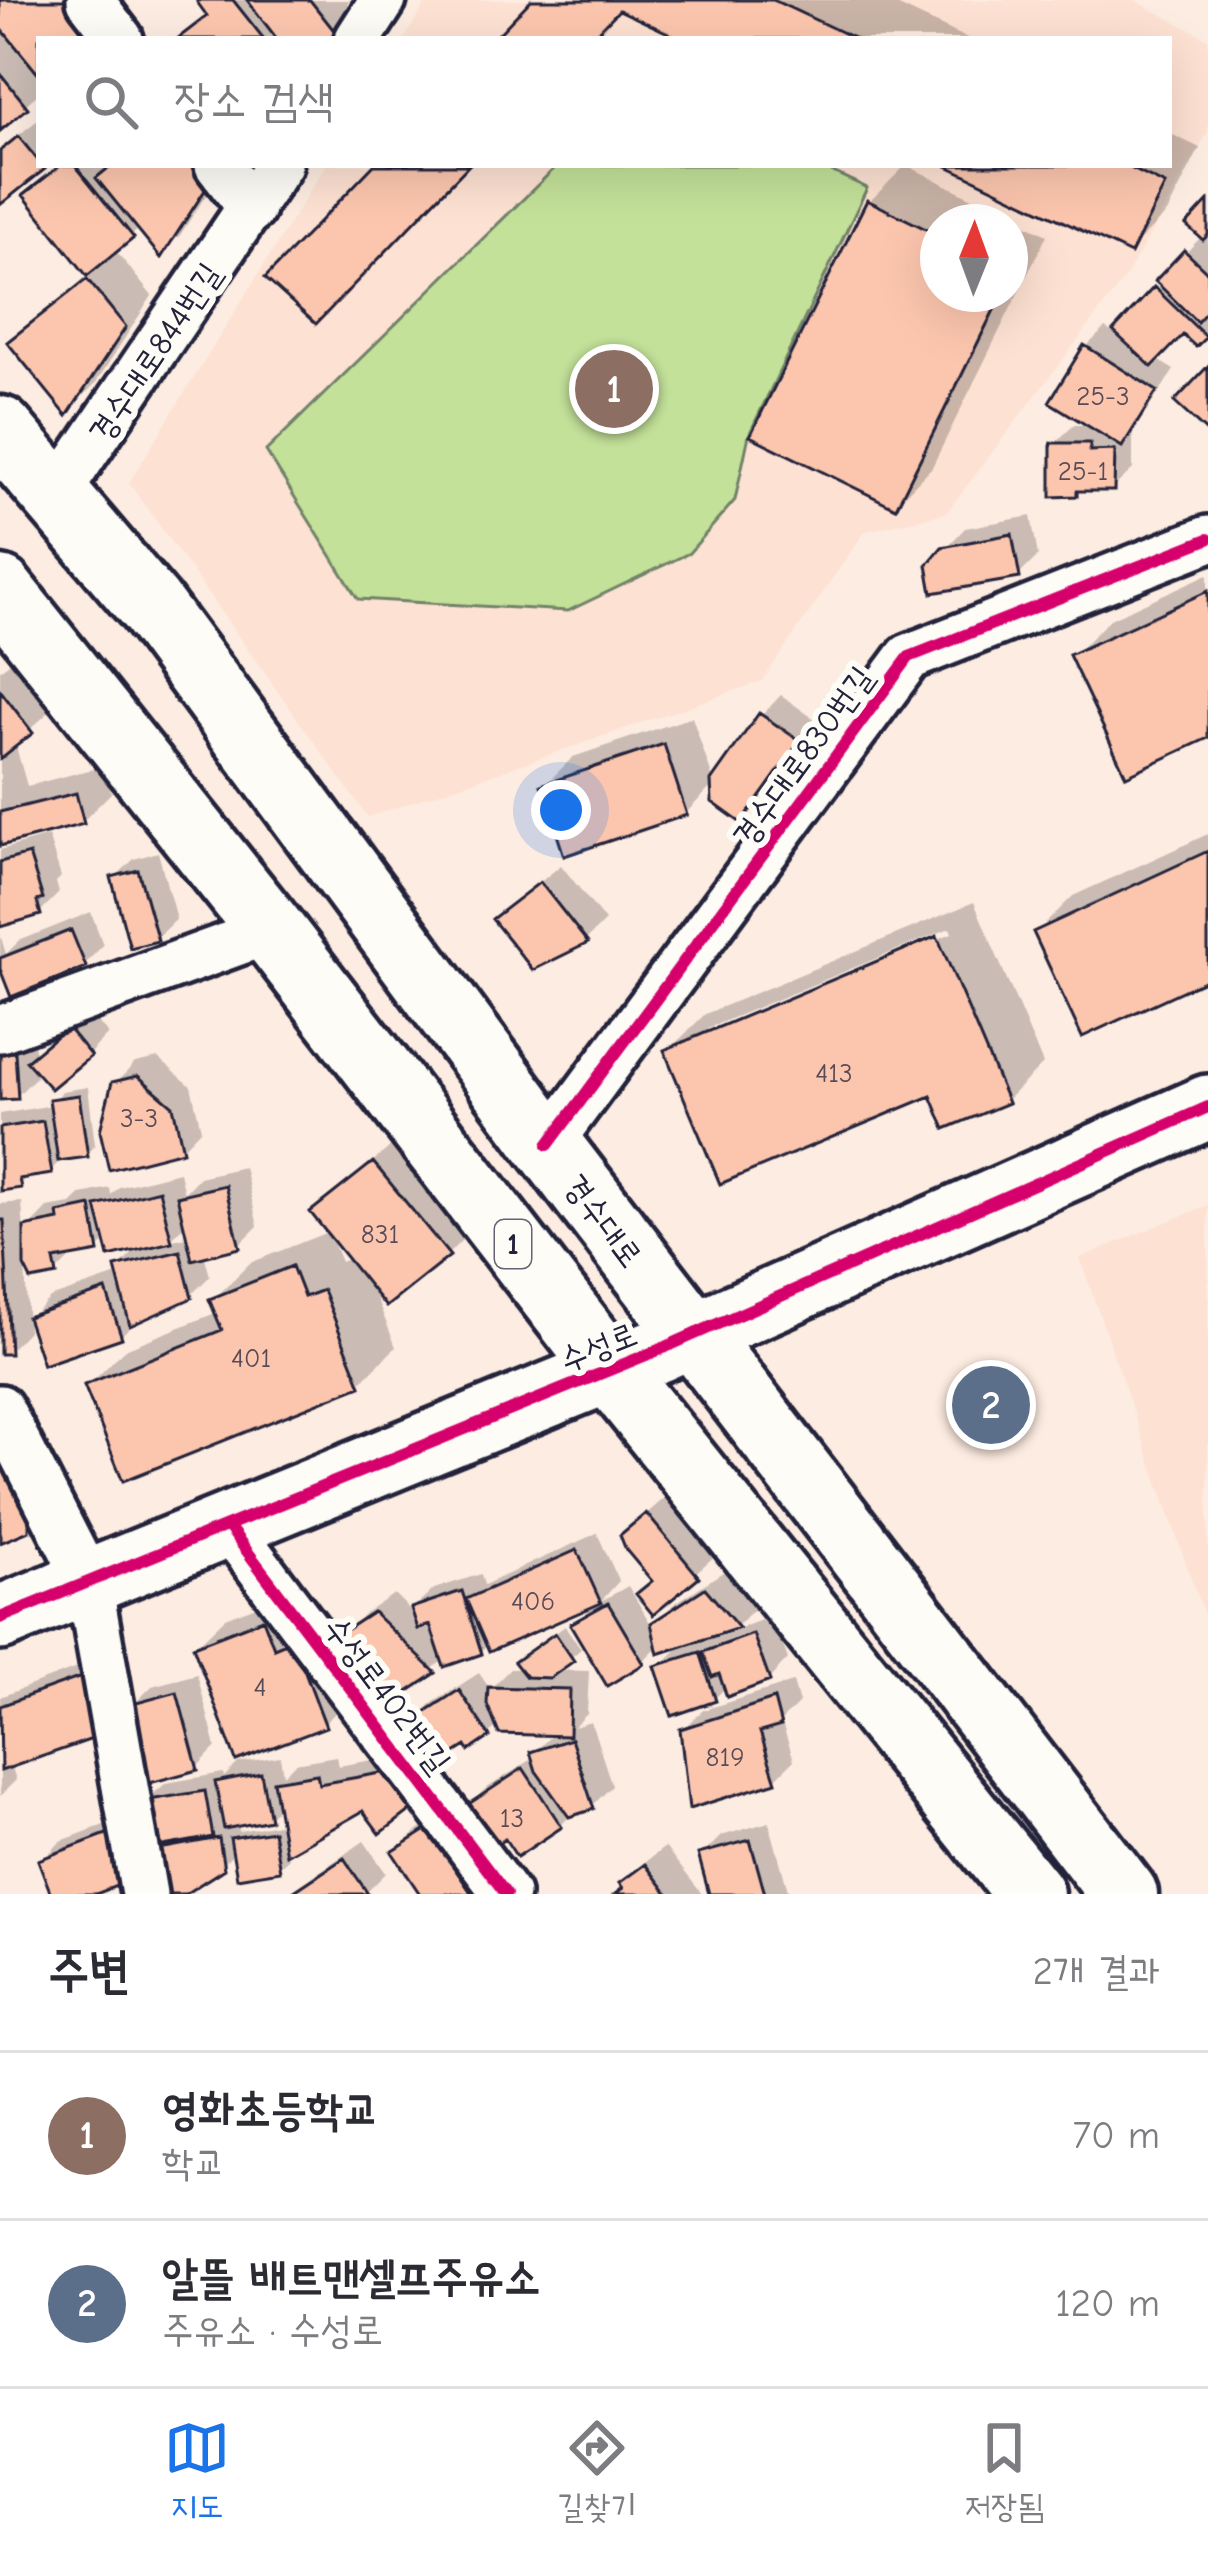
<!DOCTYPE html>
<html lang="ko">
<head>
<meta charset="utf-8">
<style>
	body { margin:0; font-family:"Comic Neue","Poor Story",sans-serif; background:#f2f2f3; color:#2b2b33 }
	.compass { position:absolute; left:920px; top:204px; width:108px; height:108px; border-radius:50%; background:#fff; box-shadow:0 12px 48px #0002; rotate:1deg }
	.you { position:absolute; left:561px; top:810px; width:42px; height:42px; margin:-30px; border:9px solid #fff; border-radius:50%; background:#1a73e8; box-shadow:0 0 0 18px #1a73e833 }
	.badge { display:grid; place-items:center; width:78px; height:78px; border-radius:50%; background:#1a73e8; color:#fff; font-size:39px; font-weight:700 }
	.pin { position:absolute; translate:-50% -50%; border:6px solid #fff; box-shadow:0 3px 12px #0006 }
	.list { margin:0; padding:0; list-style:none }
	h2 { display:flex; justify-content:space-between; align-items:center; height:156px; margin:0; padding:0 48px; font-size:51px }
	h2 small { font-size:39px; font-weight:400; color:#7c7c81 }
	.list li { display:grid; grid-template-columns:78px 1fr auto; gap:36px; align-items:center; box-sizing:border-box; height:168px; padding:0 48px; border-top:3px solid #e1e1e2 }
	.list b { display:block; font-size:45px; white-space:nowrap }
	.list p { margin:0; font-size:39px; white-space:nowrap; color:#7c7c81 }
	.list em { font-size:39px; font-style:normal; color:#7c7c81 }
	.icon { flex:none; width:66px; height:66px; fill:none; stroke:currentColor; stroke-width:2; stroke-linecap:round; stroke-linejoin:round }
	.map { position:relative; flex:none; width:1208px; height:1894px; overflow:hidden }
	.search { position:absolute; background:#fff; box-shadow:0 12px 48px #0002; left:36px; right:36px; top:36px; height:132px; display:flex; align-items:center; gap:30px; box-sizing:border-box; padding:0 42px; border-radius:0px; color:#7c7c81; font-size:45px }
	.sheet { height:492px; background:#fff }
	nav { display:flex; justify-content:space-around; align-items:center; box-sizing:border-box; height:168px; border-top:3px solid #e1e1e2; background:#fff; font-size:33px; color:#7c7c81 }
	nav a { display:grid; justify-items:center; gap:6px }
	nav .on { color:#1a73e8 }
	.map>svg:first-child { display:block }
</style>
</head>
<body>
<div class="map">
<svg width="1208" height="1894" viewBox="0 0 1208 1894">
	<rect width="100%" height="100%" fill="#fdece1"/>
	<filter id="ink" filterUnits="userSpaceOnUse"><feTurbulence type="fractalNoise" baseFrequency=".00833" numOctaves="2"/><feDisplacementMap in="SourceGraphic" scale="24" xChannelSelector="R" yChannelSelector="G"/><feConvolveMatrix kernelMatrix="1 2 1 2 8 2 1 2 1" color-interpolation-filters="sRGB"/></filter>
	<g filter="url(#ink)">
		<!-- built -->
		<path fill="#fde1d2" fill-rule="evenodd" d="M428,0H1134L1208,39V132L1127,275L946,513L865,531L762,681L368,817L129,483L326,165H1169V39H404ZM938,222H1010V294H938Z
			M1208,1205V1626L1080,1258Z"/>
		<!-- green -->
		<path fill="#c3e199" stroke="#72826a" stroke-width="3" d="M558,165H818L867,188L749,435L735,500L689,553L568,611L358,599L266,451Z"/>
		<!-- shadow -->
		<path fill="#0003" fill-rule="evenodd" d="M0,0H98L39,39V93L0,127Z
			M203,0H350L347,3L353,12L323,39H179L209,13Z
			M536,0H886L969,39H688L620,6L588,39H498Z
			M39,119V165H45L0,201V150Z
			M1169,133L1200,148L1167,213L1130,250L952,165H1169Z
			M60,165L225,166L180,235L161,254L140,228L115,250L152,296L95,384L67,412L11,342L89,274L27,196Z
			M906,165L1047,235L932,467L896,504L869,202ZM938,222H1010V294H938Z
			M1208,206V332L1196,343L1183,331L1156,359L1174,370L1133,432V469L1113,488H1081L1076,493L1054,444L1074,425H1091L1086,347L1105,328L1115,334L1162,284L1159,281L1202,236Z
			M1031,516L1038,556L1019,575L945,549L965,528Z
			M1208,574V735L1073,656L1110,619Z
			M22,653L60,702L15,743L27,786L104,766L111,793L83,821L0,843V670Z
			M781,695L817,721L760,800L741,819L714,784L686,813L544,786L573,757L692,717L714,782L762,715Z
			M1208,834V975L1036,933L1073,896Z
			M48,836L61,877L56,882L59,893L39,913L0,924V850Z
			M158,852L176,919L156,938L114,878L134,859Z
			M561,865L605,921L586,940L534,967L496,919Z
			M974,902L1043,1064L1006,1101L668,1051L705,1014ZM950,928L952,933L708,1035V1028Z
			M91,912L103,945L84,965L0,971V934L6,954L19,941Z
			M88,1010L108,1034L89,1054L36,1068V1077L17,1096L0,1097V1036L34,1034L35,1056Z
			M158,1058L191,1086L201,1129L182,1149L115,1084L135,1063Z
			M88,1087L95,1145L86,1154L64,1157L50,1171L30,1174L19,1185L0,1188V1114L53,1105L62,1091Z
			M404,1135L476,1226L448,1254L372,1287L396,1347L359,1384L88,1386L125,1349L218,1312L213,1300L250,1263L330,1231L314,1212ZM330,1235L351,1258L341,1262Z
			M244,1167L258,1226L238,1246L204,1254L210,1276L190,1296L137,1319L121,1336L30,1318L50,1298L120,1274L118,1268L139,1247L108,1239L98,1249L75,1253L56,1272L25,1262L28,1331L9,1351H0V1204L22,1202L24,1232L47,1208L71,1204L81,1194L110,1188L111,1195L119,1187L179,1172L184,1193L199,1177ZM186,1224L189,1236L169,1241Z
			M667,1496L716,1555L653,1610L655,1580L644,1516Z
			M597,1533L619,1581L601,1601L628,1586L652,1626L674,1604L726,1570L756,1607L732,1631L772,1616L788,1659L769,1679L726,1687L714,1699L659,1667L683,1643L659,1645L642,1662L574,1625L598,1601L489,1643L481,1652L445,1659L391,1700L345,1633L364,1614L394,1594L411,1611L434,1589L481,1574L484,1585Z
			M292,1592L353,1695L324,1724L196,1646L225,1618Z
			M565,1626L581,1649L556,1670L589,1671L587,1714L574,1727L591,1722L612,1786L592,1806L573,1813L561,1825L506,1835L465,1809L484,1790L535,1757L533,1753L554,1733L498,1725L488,1735H428L412,1724L431,1704L479,1673L490,1689L510,1669H523L527,1654Z
			M103,1658L11,1764L16,1780L0,1796V1697Z
			M197,1674L216,1747L197,1767L132,1706L152,1686Z
			M793,1682L799,1703L781,1721L794,1760L774,1780L683,1730L703,1710Z
			M407,1754L364,1808L286,1852L288,1859L278,1868L236,1853L180,1894L147,1857L87,1894H35L53,1890L42,1861L61,1841L128,1816L166,1783L223,1773L224,1777L238,1763L280,1756L283,1775L295,1763L336,1756L338,1766ZM280,1806L283,1823L239,1831L238,1823L268,1817Z
			M448,1811L490,1873L469,1894H423L396,1853L415,1833Z
			M769,1822L789,1894H712L702,1855L721,1836Z
			M364,1841L386,1873L367,1892L287,1894Z
			M665,1847L702,1894H614L642,1864Z"/>
		<!-- building -->
		<path fill="#fcc6ae" stroke="#22223b" stroke-width="3" d="M0,0H64L95,39H39V75L0,27Z
			M200,0H233L264,39H177L207,16L197,2Z
			M247,0H310L336,33L328,39H277Z
			M531,0H773L856,39H681L619,10L591,39H494Z
			M0,73L28,108L0,131Z
			M18,136L45,169L0,205V151Z
			M61,165H75L134,238L87,276L23,195Z
			M112,165H190L207,187L161,258L96,178Z
			M374,165H469L316,324L265,278Z
			M945,165H1124L1165,185L1131,254Z
			M867,200L938,235V294H1002L896,508L750,436Z
			M1208,201V235L1203,240L1186,225Z
			M1184,250L1208,273V310L1197,322L1155,281Z
			M87,279L126,327L67,416L7,342Z
			M1154,287L1206,337L1196,347L1183,335L1152,367L1113,331Z
			M1084,345L1157,391L1122,447L1049,402Z
			M1208,366V433L1174,402Z
			M1051,443H1090V451L1115,450L1114,491H1077V496L1051,497Z
			M1012,534L1020,578L932,593L927,565L942,547Z
			M1208,591V738L1126,776L1069,655Z
			M0,690L33,733L0,759Z
			M759,713L800,741L741,823L712,802L711,781Z
			M664,744L687,815L564,856L541,785Z
			M76,793L84,824L0,846V812Z
			M1208,851V979L1082,1037L1033,932Z
			M29,854L43,899L37,901L41,915L0,927V862Z
			M138,870L158,941L130,948L111,877Z
			M540,882L588,943L533,970L492,919Z
			M71,930L86,967L11,997L0,969V958Z
			M937,936L1008,1103L945,1129L931,1096L720,1184L664,1050Z
			M67,1027L91,1056L51,1089L26,1061Z
			M15,1052L18,1099L0,1100V1053Z
			M138,1076L173,1106L183,1151L109,1170L100,1131L112,1082Z
			M79,1095L88,1157L58,1161L49,1099Z
			M43,1121L52,1174L19,1179L21,1188L0,1191V1128Z
			M373,1162L450,1256L386,1307L310,1212Z
			M225,1185L240,1248L192,1260L177,1196Z
			M159,1190L172,1242L109,1257L96,1206Z
			M91,1206L99,1252L54,1260L57,1275L31,1280L24,1266V1227L59,1220L58,1213Z
			M0,1220H4L10,1354H0Z
			M180,1251L192,1298L130,1326L115,1267Z
			M292,1266L304,1297L323,1290L361,1386L123,1481L84,1385L222,1330L209,1299Z
			M106,1290L122,1338L43,1365L27,1317Z
			M0,1443L29,1511V1531L0,1543Z
			M646,1513L699,1577L653,1615L636,1594L652,1581L626,1550L620,1535Z
			M577,1550L601,1603L489,1652L466,1599Z
			M705,1588L739,1628L658,1654L651,1623Z
			M462,1591L482,1654L444,1667L430,1625L418,1629L411,1608Z
			M608,1603L644,1664L607,1686L570,1624Z
			M373,1612L436,1673L390,1704L341,1633Z
			M263,1619L274,1648L293,1640L326,1727L236,1761L193,1646Z
			M555,1633L574,1661L550,1678L526,1677L514,1662Z
			M753,1634L770,1681L727,1697L719,1674L712,1677L703,1652Z
			M700,1652L716,1701L672,1716L655,1666Z
			M84,1676L98,1737L1,1771L0,1706Z
			M488,1687L570,1689L569,1736L499,1734L487,1704Z
			M459,1690L490,1737L469,1751L466,1746L442,1761L427,1740L422,1744L408,1723Z
			M177,1692L198,1770L150,1783L129,1705Z
			M774,1699L781,1726L760,1732L776,1782L689,1809L680,1729Z
			M571,1739L594,1809L569,1817L536,1771L530,1752Z
			M523,1768L562,1827L517,1857L505,1839L494,1846L461,1809Z
			M387,1772L414,1808L380,1834L363,1811L286,1855L273,1781L317,1774L319,1784Z
			M261,1773L270,1820L224,1829L215,1782Z
			M205,1791L213,1837L152,1848L143,1801Z
			M428,1829L472,1894H420L392,1852Z
			M273,1831L280,1871L237,1878L230,1838Z
			M109,1833L127,1882L96,1894H51L38,1860Z
			M219,1838L224,1869L185,1894H151L143,1852Z
			M750,1840L765,1894H709L698,1854Z
			M344,1858L368,1894H290Z
			M645,1864L668,1894H615L623,1888L619,1883Z"/>
		<g fill="none" stroke-linecap="round" stroke-linejoin="round">
			<defs>
				<path id="street" d="M90,0L120,39
					M358,39L383,0
					M218,165L252,209
					M56,496L279,165
					M0,1029L271,930
					M548,1145L909,657L1208,539
					M0,1408L89,1583L144,1894
					M228,1526L506,1894"/>
				<path id="secondary" d="M0,1618L661,1349L1208,1107"/>
				<path id="primary" d="M0,430L150,606L548,1145L1124,1894
					M0,590L271,930L610,1370L1030,1894"/>
			</defs>
			<!-- street casing -->
			<use href="#street" stroke="#22223b" stroke-width="54"/>
			<!-- secondary casing -->
			<use href="#secondary" stroke="#22223b" stroke-width="72"/>
			<!-- primary casing -->
			<use href="#primary" stroke="#22223b" stroke-width="75"/>
			<!-- street -->
			<use href="#street" stroke="#fdfcf7" stroke-width="45"/>
			<!-- secondary -->
			<use href="#secondary" stroke="#fdfcf7" stroke-width="63"/>
			<!-- primary -->
			<use href="#primary" stroke="#fdfcf7" stroke-width="66"/>
			<defs>
				<path id="cycleway" d="M548,1145L909,657L1208,539
					M228,1526L506,1894
					M0,1618L661,1349L1208,1107"/>
			</defs>
			<!-- cycleway casing -->
			<use href="#cycleway" stroke="#fdfcf7" stroke-width="20"/>
			<!-- cycleway -->
			<use href="#cycleway" stroke="#d6006c" stroke-width="12"/>
		</g>
	</g>
	<g text-anchor="middle" stroke-width="12" stroke-linejoin="round" paint-order="stroke">
		<!-- number labels -->
		<g font-size="27" fill="#584b58">
			<text x="1103" y="405">25-3</text>
			<text x="1083" y="480">25-1</text>
			<text x="834" y="1082">413</text>
			<text x="139" y="1127">3-3</text>
			<text x="380" y="1243">831</text>
			<text x="251" y="1367">401</text>
			<text x="533" y="1610">406</text>
			<text x="260" y="1696">4</text>
			<text x="725" y="1766">819</text>
			<text x="512" y="1827">13</text>
		</g>
		<!-- shield labels -->
		<rect fill="#fdfcf7" stroke="#646373" stroke-width="3" x="495" y="1220" width="36" height="48" rx="9"/>
		<g font-size="30" font-weight="bold" fill="#22223b">
			<text x="513" y="1254">1</text>
		</g>
		<!-- street labels -->
		<g font-size="33" fill="#22223b" stroke="#fdfcf7">
			<text transform="translate(154 352) rotate(-56)" y="12">경수대로844번길</text>
			<text transform="translate(802 756) rotate(-54)" y="12">경수대로830번길</text>
			<text transform="translate(604 1220) rotate(53)" y="12">경수대로</text>
			<text transform="translate(598 1346) rotate(-22)" y="12">수성로</text>
			<text transform="translate(388 1694) rotate(53)" y="12">수성로402번길</text>
		</g>
	</g>
</svg>
<svg class="compass" viewBox="-18 -18 36 36"><path d="M0-13l5 13h-10z" fill="#e53935"/><path d="M0 13l5-13h-10z" fill="#7c7c81"/></svg>
<div class="you"></div>
<div class="pin badge" style="left:614px;top:389px;background:#8d6e63">1</div>
<div class="pin badge" style="left:991px;top:1405px;background:#5c6f8a">2</div>
<div class="search"><svg class="icon" aria-label="search" viewBox="0 0 24 24"><circle cx="10" cy="10" r="6"/><path d="M15 15l6 6"/></svg>장소 검색</div>
</div>
<section class="sheet">
<h2>주변<small>2개 결과</small></h2>
<ul class="list">
<li><span class="badge" style="background:#8d6e63">1</span><div><b>영화초등학교</b><p>학교</p></div><em>70 m</em></li>
<li><span class="badge" style="background:#5c6f8a">2</span><div><b>알뜰 배트맨셀프주유소</b><p>주유소 · 수성로</p></div><em>120 m</em></li>
</ul>
</section>
<nav>
<a class="on"><svg class="icon" aria-label="map" viewBox="0 0 24 24"><path d="M3 6l6-2 6 2 6-2v14l-6 2-6-2-6 2zM9 4v14M15 6v14"/></svg>지도</a>
<a><svg class="icon" aria-label="directions" viewBox="0 0 24 24"><path d="M12 3l9 9-9 9-9-9zM9 14v-3h6M13 9l2 2-2 2"/></svg>길찾기</a>
<a><svg class="icon" aria-label="saved" viewBox="0 0 24 24"><path d="M7 4h10v16l-5-4-5 4z"/></svg>저장됨</a>
</nav>
</body>
</html>
